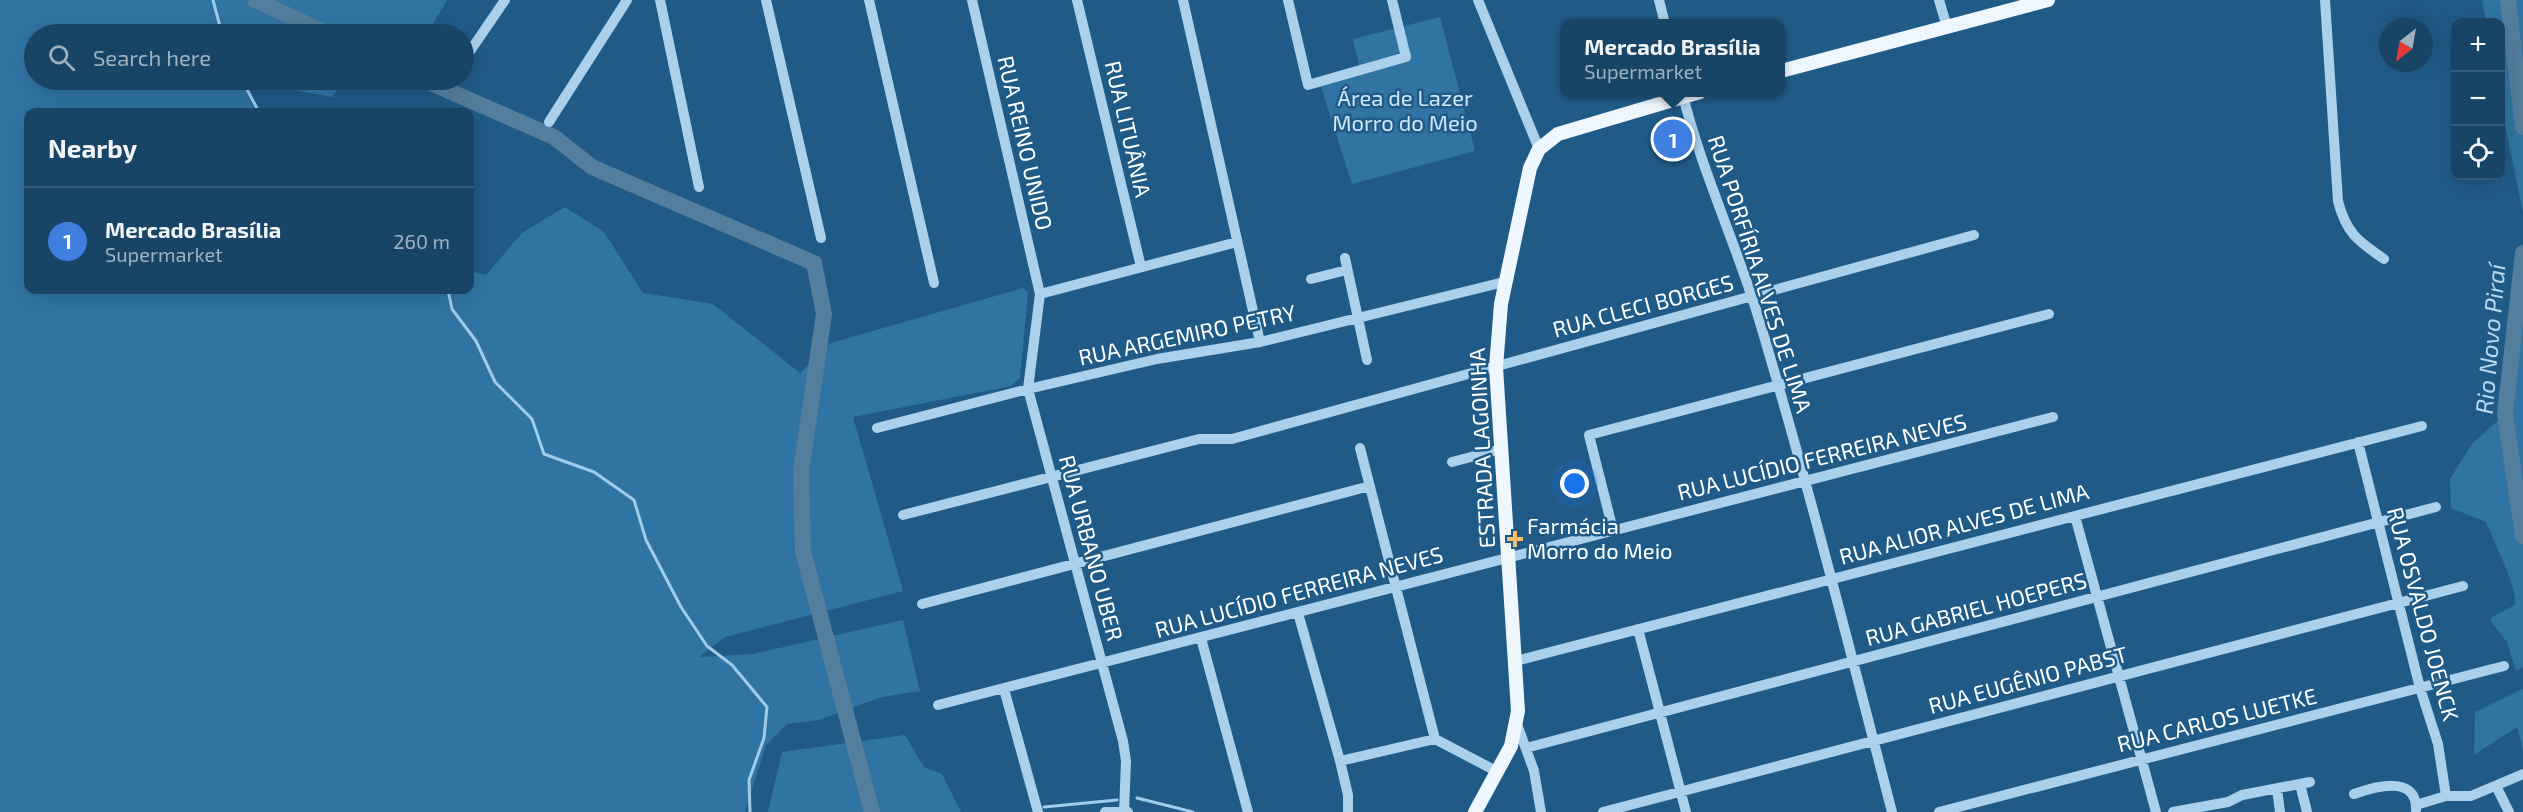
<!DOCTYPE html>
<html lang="en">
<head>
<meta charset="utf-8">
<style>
	body { margin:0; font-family:"Exo 2",sans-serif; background:#254e6f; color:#f1f3f6 }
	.controls { position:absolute; right:18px; top:18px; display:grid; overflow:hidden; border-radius:12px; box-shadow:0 6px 24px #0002 }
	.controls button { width:54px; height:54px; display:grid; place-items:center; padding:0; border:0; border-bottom:2px solid #365c7a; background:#184466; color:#f1f3f6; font:30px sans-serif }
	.compass { position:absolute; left:2379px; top:18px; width:54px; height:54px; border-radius:50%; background:#184466; box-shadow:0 6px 24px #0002; rotate:211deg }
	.you { position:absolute; left:1575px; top:484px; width:21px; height:21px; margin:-15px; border:4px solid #fff; border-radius:50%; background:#1a73e8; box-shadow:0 0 0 9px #1a73e833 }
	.badge { display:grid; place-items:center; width:39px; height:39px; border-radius:50%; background:#f8bd6b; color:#fff; font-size:20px; font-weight:700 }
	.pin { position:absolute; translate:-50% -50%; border:3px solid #fff; box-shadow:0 2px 6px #0006 }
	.popup { position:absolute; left:1560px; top:19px; width:225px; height:78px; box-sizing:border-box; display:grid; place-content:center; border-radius:12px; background:#184466; filter:drop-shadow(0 2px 4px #0005); font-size:20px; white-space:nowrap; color:#9fb0bf }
	.popup b { font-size:22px; color:#f1f3f6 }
	.popup::after { content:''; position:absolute; left:50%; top:100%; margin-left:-12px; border:12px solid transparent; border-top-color:#184466 }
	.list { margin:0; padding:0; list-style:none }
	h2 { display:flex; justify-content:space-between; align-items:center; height:78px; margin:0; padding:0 24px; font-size:26px }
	h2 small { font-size:20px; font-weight:400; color:#9fb0bf }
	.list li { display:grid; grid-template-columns:39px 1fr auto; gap:18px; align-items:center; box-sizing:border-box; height:108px; padding:0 24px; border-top:2px solid #365c7a }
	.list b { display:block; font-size:22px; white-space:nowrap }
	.list p { margin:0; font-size:20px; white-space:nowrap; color:#9fb0bf }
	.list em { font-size:20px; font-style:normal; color:#9fb0bf }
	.icon { flex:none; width:33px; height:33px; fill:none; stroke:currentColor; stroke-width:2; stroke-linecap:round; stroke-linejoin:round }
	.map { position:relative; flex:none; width:2523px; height:812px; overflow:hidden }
	.search { position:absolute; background:#184466; box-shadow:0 6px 24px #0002; left:24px; top:24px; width:450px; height:66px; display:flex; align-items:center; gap:15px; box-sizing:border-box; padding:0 21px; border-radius:33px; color:#9fb0bf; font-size:22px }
	.panel { position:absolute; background:#184466; box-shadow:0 6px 24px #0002; left:24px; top:108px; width:450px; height:186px; border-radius:12px }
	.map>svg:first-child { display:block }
</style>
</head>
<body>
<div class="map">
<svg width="2523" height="812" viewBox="0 0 2523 812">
	<rect width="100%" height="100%" fill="#205b88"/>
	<!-- green -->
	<path fill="#3074a4" d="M0,0H447L427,34H34V80H345L332,97L243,81L261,112H28V290H470V271L486,275L522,233L565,207L604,232L643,293L713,304L800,373L831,343L1023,288L1028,293L1020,378L1011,386L853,417L903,591L725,637L699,657L753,654L903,620L920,691L882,697L819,720L787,724L766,745L745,812H0Z
		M2482,0H2523V212L2501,105L2500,22H2486Z
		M1440,17L1475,151L1352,184L1321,87L1361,74L1353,39Z
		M2523,285V667L2516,671L2507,642L2490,620L2492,617L2515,605C2519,591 2492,537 2486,522L2451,508L2450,479L2472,444L2505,414L2519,287Z
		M2523,689V750L2517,727L2474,755L2475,712Z
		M905,735L924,767L942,774L961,812H768L782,752Z"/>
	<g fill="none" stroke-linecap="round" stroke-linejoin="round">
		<!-- stream -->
		<path stroke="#9eccec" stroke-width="3" d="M213,0L222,34
			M242,80L259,112
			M448,290L452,309L476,341L495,382L532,419L544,454L594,472L634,500L646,540L681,607L707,646L732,665L767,707L764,738L749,780L750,812
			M1137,798L1193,812
			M1044,807L1117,800"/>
		<!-- river -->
		<path stroke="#547e9d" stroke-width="16" d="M255,0L328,34
			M2508,0L2523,127
			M424,80L554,137L592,167L814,263L824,314L801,471L803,551L872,812
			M2523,253L2505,414L2523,536"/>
		<!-- minor -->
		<path stroke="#aad0eb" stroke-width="10" d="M660,0L699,187
			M766,0L821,238
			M869,0L934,283
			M972,0L1040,294L1028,389L1123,741L1126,761L1124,812
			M1077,0L1141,267
			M1183,0L1260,342
			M1288,0L1308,85L1406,57L1392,0
			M1478,0L1539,149
			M1659,0L1665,24
			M1939,0L1947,27
			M2325,0L2338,201C2346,233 2358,241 2384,259
			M464,60L505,0
			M1682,92C1701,169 1735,241 1758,316C1807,480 1849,646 1892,812
			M549,122L627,0
			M1345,258L1367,360
			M1311,279L1347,270
			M1040,294L1237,242
			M877,428L1028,389L1157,359L1260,342L1504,282
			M2358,442L2420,688L2438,744L2446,796
			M1360,448L1435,739
			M1452,462L1501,449
			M903,515L1199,439H1232L1974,235
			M2075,516L2156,812
			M1613,530L1589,435L2049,314
			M922,604L1370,486
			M1298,613L1340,761L1348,795V812
			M1638,629L1686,812
			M1201,638L1248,812
			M1516,661L2422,426
			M1004,689L1038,812
			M938,705L2053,417
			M1517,724L1534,771L1541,812
			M1526,748L2436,507
			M1340,761L1435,739L1498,772
			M2300,784L2307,812
			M2496,786L2509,812
			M2277,789L2280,812
			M2354,794C2374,787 2417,774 2416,810
			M2416,805L2446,796H2471L2523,774
			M1105,812H1128
			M1603,812L2463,586
			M1939,812L2504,666
			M2173,812L2228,802L2242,795L2310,782"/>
		<!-- major -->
		<path stroke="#eff7fe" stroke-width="14" d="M1781,71L2048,0
			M1475,812L1511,746L1518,711L1496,367L1501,304L1530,168L1539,149L1558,134L1700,92"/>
	</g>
	<!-- markers -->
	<path fill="#f8bd6b" stroke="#205b88" stroke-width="2" d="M1512 530h6v6h6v6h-6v6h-6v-6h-6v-6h6z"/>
	<g text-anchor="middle" stroke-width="5" stroke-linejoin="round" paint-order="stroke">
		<!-- park labels -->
		<g font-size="22" fill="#cfe7f8" stroke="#205b88">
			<text x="1405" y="106">Área de Lazer<tspan x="1405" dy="25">Morro do Meio</tspan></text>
		</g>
		<!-- street labels -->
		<g font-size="22" fill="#fff" stroke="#205b88">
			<text transform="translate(1128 129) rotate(77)" y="8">RUA LITUÂNIA</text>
			<text transform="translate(1025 143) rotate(77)" y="8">RUA REINO UNIDO</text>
			<text transform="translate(1760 274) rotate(72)" y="8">RUA PORFÍRIA ALVES DE LIMA</text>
			<text transform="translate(1643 306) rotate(-15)" y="8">RUA CLECI BORGES</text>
			<text transform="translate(1187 335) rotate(-12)" y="8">RUA ARGEMIRO PETRY</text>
			<text transform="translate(1482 448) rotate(-93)" y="8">ESTRADA LAGOINHA</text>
			<text transform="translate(1822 457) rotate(-14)" y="8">RUA LUCÍDIO FERREIRA NEVES</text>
			<text transform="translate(1964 524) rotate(-15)" y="8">RUA ALIOR ALVES DE LIMA</text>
			<text transform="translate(1091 548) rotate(75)" y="8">RUA URBANO UBER</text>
			<text transform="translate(1299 592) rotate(-15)" y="8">RUA LUCÍDIO FERREIRA NEVES</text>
			<text transform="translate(1976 609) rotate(-15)" y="8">RUA GABRIEL HOEPERS</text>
			<text transform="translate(2423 614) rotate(75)" y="8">RUA OSVALDO JOENCK</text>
			<text transform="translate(2028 680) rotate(-15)" y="8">RUA EUGÊNIO PABST</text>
			<text transform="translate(2217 720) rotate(-14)" y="8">RUA CARLOS LUETKE</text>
		</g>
		<!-- poi labels -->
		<g font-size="22" fill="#fff" stroke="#205b88" text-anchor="start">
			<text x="1527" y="534">Farmácia<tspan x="1527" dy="25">Morro do Meio</tspan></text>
		</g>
		<!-- water labels -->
		<g font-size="24" font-style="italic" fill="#b6d9f2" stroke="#205b88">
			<text transform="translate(2491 339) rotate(-85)" y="8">Rio Novo Piraí</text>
		</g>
	</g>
</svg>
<div class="controls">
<button>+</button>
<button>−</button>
<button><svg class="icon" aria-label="locate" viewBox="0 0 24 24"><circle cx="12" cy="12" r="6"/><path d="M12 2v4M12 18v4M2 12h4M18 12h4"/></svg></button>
</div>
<svg class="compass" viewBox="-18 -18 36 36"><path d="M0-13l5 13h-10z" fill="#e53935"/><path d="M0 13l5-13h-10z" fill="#9fb0bf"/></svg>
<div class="you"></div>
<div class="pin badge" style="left:1673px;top:139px;background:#3f7fe0">1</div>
<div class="popup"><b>Mercado Brasília</b>Supermarket</div>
<div class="search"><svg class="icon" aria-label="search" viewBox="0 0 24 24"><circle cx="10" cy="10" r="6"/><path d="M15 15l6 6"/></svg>Search here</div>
<section class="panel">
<h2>Nearby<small></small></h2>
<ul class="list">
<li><span class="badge" style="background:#3f7fe0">1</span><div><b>Mercado Brasília</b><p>Supermarket</p></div><em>260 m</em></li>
</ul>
</section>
</div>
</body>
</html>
